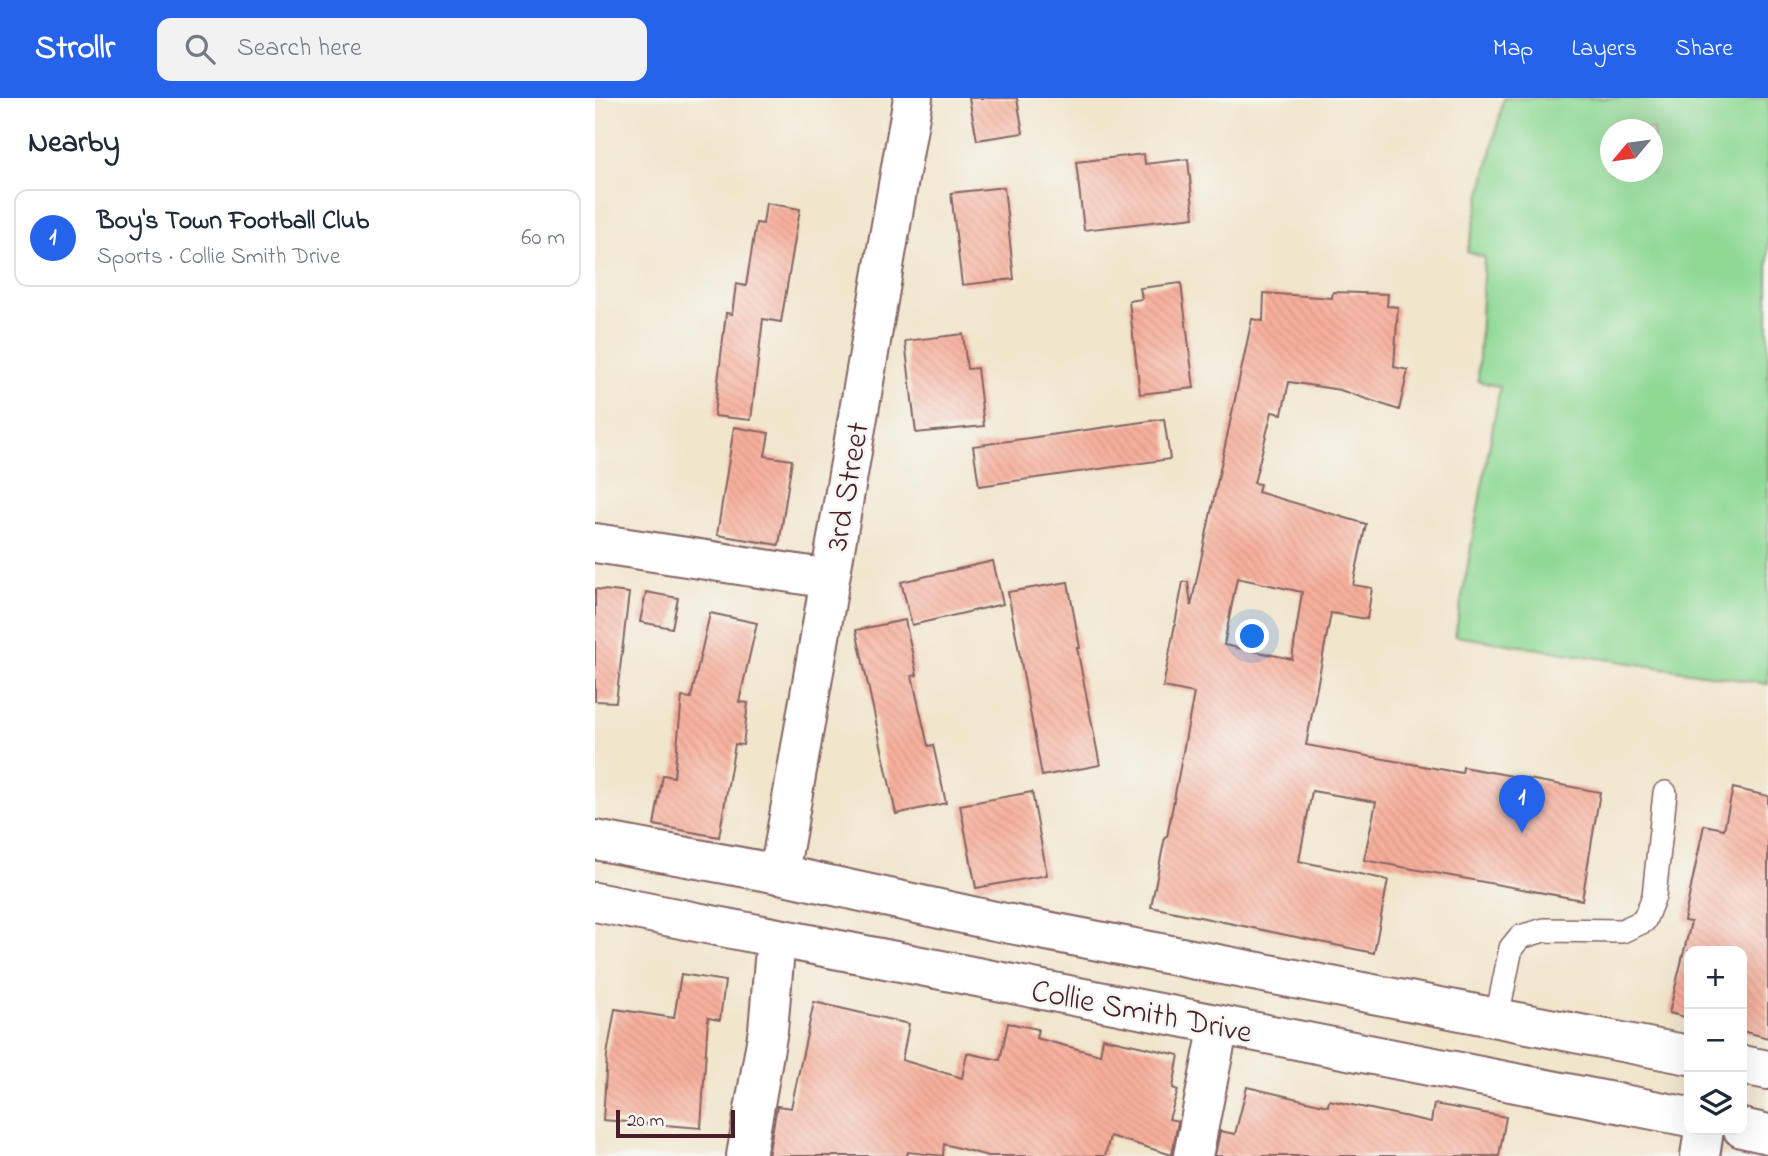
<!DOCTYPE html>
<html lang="en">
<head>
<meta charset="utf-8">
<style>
	body { margin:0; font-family:"Indie Flower",sans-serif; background:#f2f2f3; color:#1f2937 }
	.controls { position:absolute; right:21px; bottom:21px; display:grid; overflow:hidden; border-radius:14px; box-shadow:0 7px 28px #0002 }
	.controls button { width:63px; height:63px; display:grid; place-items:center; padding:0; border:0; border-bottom:2px solid #e0e1e3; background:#fff; color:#1f2937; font:35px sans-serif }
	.compass { position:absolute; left:1005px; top:21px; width:63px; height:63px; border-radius:50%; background:#fff; box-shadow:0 7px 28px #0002; rotate:241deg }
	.scale { position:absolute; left:21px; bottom:18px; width:119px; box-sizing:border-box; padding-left:7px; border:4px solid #4a1f2b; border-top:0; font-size:19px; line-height:24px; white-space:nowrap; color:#4a1f2b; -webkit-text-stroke:5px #f6f6f2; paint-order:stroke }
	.you { position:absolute; left:658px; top:539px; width:24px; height:24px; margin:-18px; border:5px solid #fff; border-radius:50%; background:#1a73e8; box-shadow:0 0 0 10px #1a73e833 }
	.badge { display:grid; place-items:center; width:46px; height:46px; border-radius:50%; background:#2563eb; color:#fff; font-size:23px; font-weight:700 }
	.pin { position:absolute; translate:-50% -58px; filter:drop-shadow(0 2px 4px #0008) }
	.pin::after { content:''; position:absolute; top:37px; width:24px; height:21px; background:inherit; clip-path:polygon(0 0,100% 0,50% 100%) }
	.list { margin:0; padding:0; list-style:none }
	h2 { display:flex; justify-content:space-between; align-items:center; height:91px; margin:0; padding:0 28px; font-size:30px }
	h2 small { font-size:23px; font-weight:400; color:#747a83 }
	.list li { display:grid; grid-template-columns:46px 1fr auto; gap:21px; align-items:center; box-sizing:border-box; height:98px; margin:0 14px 14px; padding:0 14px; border:2px solid #e0e1e3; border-radius:14px }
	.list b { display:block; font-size:26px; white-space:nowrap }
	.list p { margin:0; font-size:23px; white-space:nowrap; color:#747a83 }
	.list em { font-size:23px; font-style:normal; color:#747a83 }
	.icon { flex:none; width:38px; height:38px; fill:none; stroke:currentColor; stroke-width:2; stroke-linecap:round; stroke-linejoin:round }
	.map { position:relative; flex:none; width:1173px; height:1058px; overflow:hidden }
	header { display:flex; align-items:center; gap:42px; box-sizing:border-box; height:98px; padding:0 35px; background:#2563eb; color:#fff }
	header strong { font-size:33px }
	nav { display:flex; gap:38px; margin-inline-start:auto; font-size:24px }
	.search { width:490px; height:63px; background:#f2f2f3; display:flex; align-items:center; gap:18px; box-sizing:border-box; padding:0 24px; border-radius:14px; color:#747a83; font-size:26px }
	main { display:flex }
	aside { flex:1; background:#fff }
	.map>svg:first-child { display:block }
</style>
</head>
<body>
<header>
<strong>Strollr</strong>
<div class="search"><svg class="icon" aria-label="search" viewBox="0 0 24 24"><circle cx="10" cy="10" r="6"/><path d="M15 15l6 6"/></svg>Search here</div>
<nav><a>Map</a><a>Layers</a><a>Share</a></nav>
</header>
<main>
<aside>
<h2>Nearby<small></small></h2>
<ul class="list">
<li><span class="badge">1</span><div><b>Boy's Town Football Club</b><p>Sports · Collie Smith Drive</p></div><em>60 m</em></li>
</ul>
</aside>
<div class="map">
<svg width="1173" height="1058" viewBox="0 0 1173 1058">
	<defs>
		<pattern id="building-back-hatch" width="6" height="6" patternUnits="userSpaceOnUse" patternTransform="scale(1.75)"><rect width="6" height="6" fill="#f7af9b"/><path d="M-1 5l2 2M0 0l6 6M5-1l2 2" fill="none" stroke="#d59686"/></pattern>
	</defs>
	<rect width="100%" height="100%" fill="#f6f6f2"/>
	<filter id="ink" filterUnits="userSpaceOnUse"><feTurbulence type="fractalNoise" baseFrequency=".0143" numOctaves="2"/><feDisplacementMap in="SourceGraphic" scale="14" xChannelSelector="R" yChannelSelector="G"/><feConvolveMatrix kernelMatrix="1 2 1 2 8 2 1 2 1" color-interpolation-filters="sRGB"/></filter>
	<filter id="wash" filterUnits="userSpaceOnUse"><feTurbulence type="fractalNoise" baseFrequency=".00686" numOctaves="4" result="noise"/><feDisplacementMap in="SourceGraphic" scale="28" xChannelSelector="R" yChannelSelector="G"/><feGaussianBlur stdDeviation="1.57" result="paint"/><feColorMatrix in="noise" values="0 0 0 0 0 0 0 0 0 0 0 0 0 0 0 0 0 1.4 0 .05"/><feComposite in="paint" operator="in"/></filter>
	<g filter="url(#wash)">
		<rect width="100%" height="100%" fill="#f1e5cc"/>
		<!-- green -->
		<path fill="#90d995" stroke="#6d7c60" stroke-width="2" fill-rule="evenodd" d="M909,0H1173V586L860,538L905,289L883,283L889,159L872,154ZM1016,32H1058V74H1016Z"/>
		<g id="blocks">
			<!-- building -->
			<path fill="url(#building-back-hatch)" fill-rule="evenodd" d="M374,0H422L428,35L382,42Z
				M549,56L550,66L593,61L599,119L489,132L481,64Z
				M409,89L419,181L367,187L356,95Z
				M171,105L205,111L186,224L168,221L156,322L119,318L131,215L137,216L141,186L151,188L161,125L168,126Z
				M586,185L599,290L545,296L534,203L547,201L545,190Z
				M738,194L793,196L792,208L803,209L799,269L813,272L804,312L745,292L694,284L687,316L677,314L659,385L665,386L663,394L771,426L758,487L777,490L772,521L736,515L711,647L867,675L868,669L1005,694L987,802L769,762L781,704L717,693L704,763L793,782L779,855L556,809L570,739H572L599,595L568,589L588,484H593L596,508L657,221L668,223L669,195L737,200ZM642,480L707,494L697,561L629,547Z
				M368,236L372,271L382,270L389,328L321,335L310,243Z
				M569,321L575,361L384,388L378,348Z
				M139,329L174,335L170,358L197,362L184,447L122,437Z
				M398,463L408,506L317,527L306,484Z
				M473,484L485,550H482L505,667L447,678L413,494Z
				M0,491L34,495L21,604L0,603Z
				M51,494L83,500L77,530L45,524Z
				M115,515L162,525L144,604L153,605L148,647L140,646L124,739L59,727L68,677L79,679L87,599L96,600Z
				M310,522L322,577L317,578L333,648L338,647L351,705L301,716L261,532Z
				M1138,690L1173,698V940L1147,933V853H1094V920L1074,915L1096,824L1089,823L1109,727L1129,731Z
				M437,694L452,777L381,790L365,707Z
				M86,876L130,883L125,922L113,920L106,1030L8,1022L12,957L20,911L79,920Z
				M219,904L314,926L307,962L367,980L372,955L405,962L413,925L443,931L441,940L505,957L508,940L584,957L578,990L583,992L574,1021L583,1023L577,1057L515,1038L510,1058H393L349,1046L348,1058L313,1054L312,1058H173L182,1008L196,1010Z
				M652,989L733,1008L734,1002L836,1024L839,1006L911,1019L904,1058H620L625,1033L640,1036Z"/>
		</g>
	</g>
	<g filter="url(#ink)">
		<use href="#blocks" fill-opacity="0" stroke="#846463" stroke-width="2"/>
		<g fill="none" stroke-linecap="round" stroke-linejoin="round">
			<defs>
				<path id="service" d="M902,919L916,850L925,839L949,832L1027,833L1049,823L1059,798L1070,695"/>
				<path id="minor" d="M0,445L235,481
					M184,776L318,0
					M151,1058L173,932L181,840
					M598,1058L624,927
					M1105,1058L1109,1032"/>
				<path id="tertiary" d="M0,742L184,776L400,823L1094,957
					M0,804L1094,1019
					M1147,967L1173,972
					M1147,1030L1173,1036"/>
			</defs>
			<!-- service casing -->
			<use href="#service" stroke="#846463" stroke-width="26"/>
			<!-- minor casing -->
			<use href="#minor" stroke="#846463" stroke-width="42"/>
			<!-- tertiary casing -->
			<use href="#tertiary" stroke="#846463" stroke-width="42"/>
			<!-- service -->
			<use href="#service" stroke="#fff" stroke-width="23"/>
			<!-- minor -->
			<use href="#minor" stroke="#fff" stroke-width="38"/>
			<!-- tertiary -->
			<use href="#tertiary" stroke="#fff" stroke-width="38"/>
		</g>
	</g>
	<g text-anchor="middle" stroke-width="5" stroke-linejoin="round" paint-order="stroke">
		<!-- street labels -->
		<g font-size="32" fill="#4a1f2b" stroke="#f6f6f2">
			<text transform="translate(251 388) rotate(-80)" y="11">3rd Street</text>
			<text transform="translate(547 912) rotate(11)" y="11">Collie Smith Drive</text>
		</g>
	</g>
</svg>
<div class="controls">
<button>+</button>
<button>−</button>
<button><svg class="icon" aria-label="layers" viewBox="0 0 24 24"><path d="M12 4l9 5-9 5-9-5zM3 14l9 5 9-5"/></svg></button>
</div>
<svg class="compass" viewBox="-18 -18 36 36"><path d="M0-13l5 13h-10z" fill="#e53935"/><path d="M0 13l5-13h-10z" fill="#747a83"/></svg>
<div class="scale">20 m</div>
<div class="you"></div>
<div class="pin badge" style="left:927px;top:735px">1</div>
</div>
</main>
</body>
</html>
